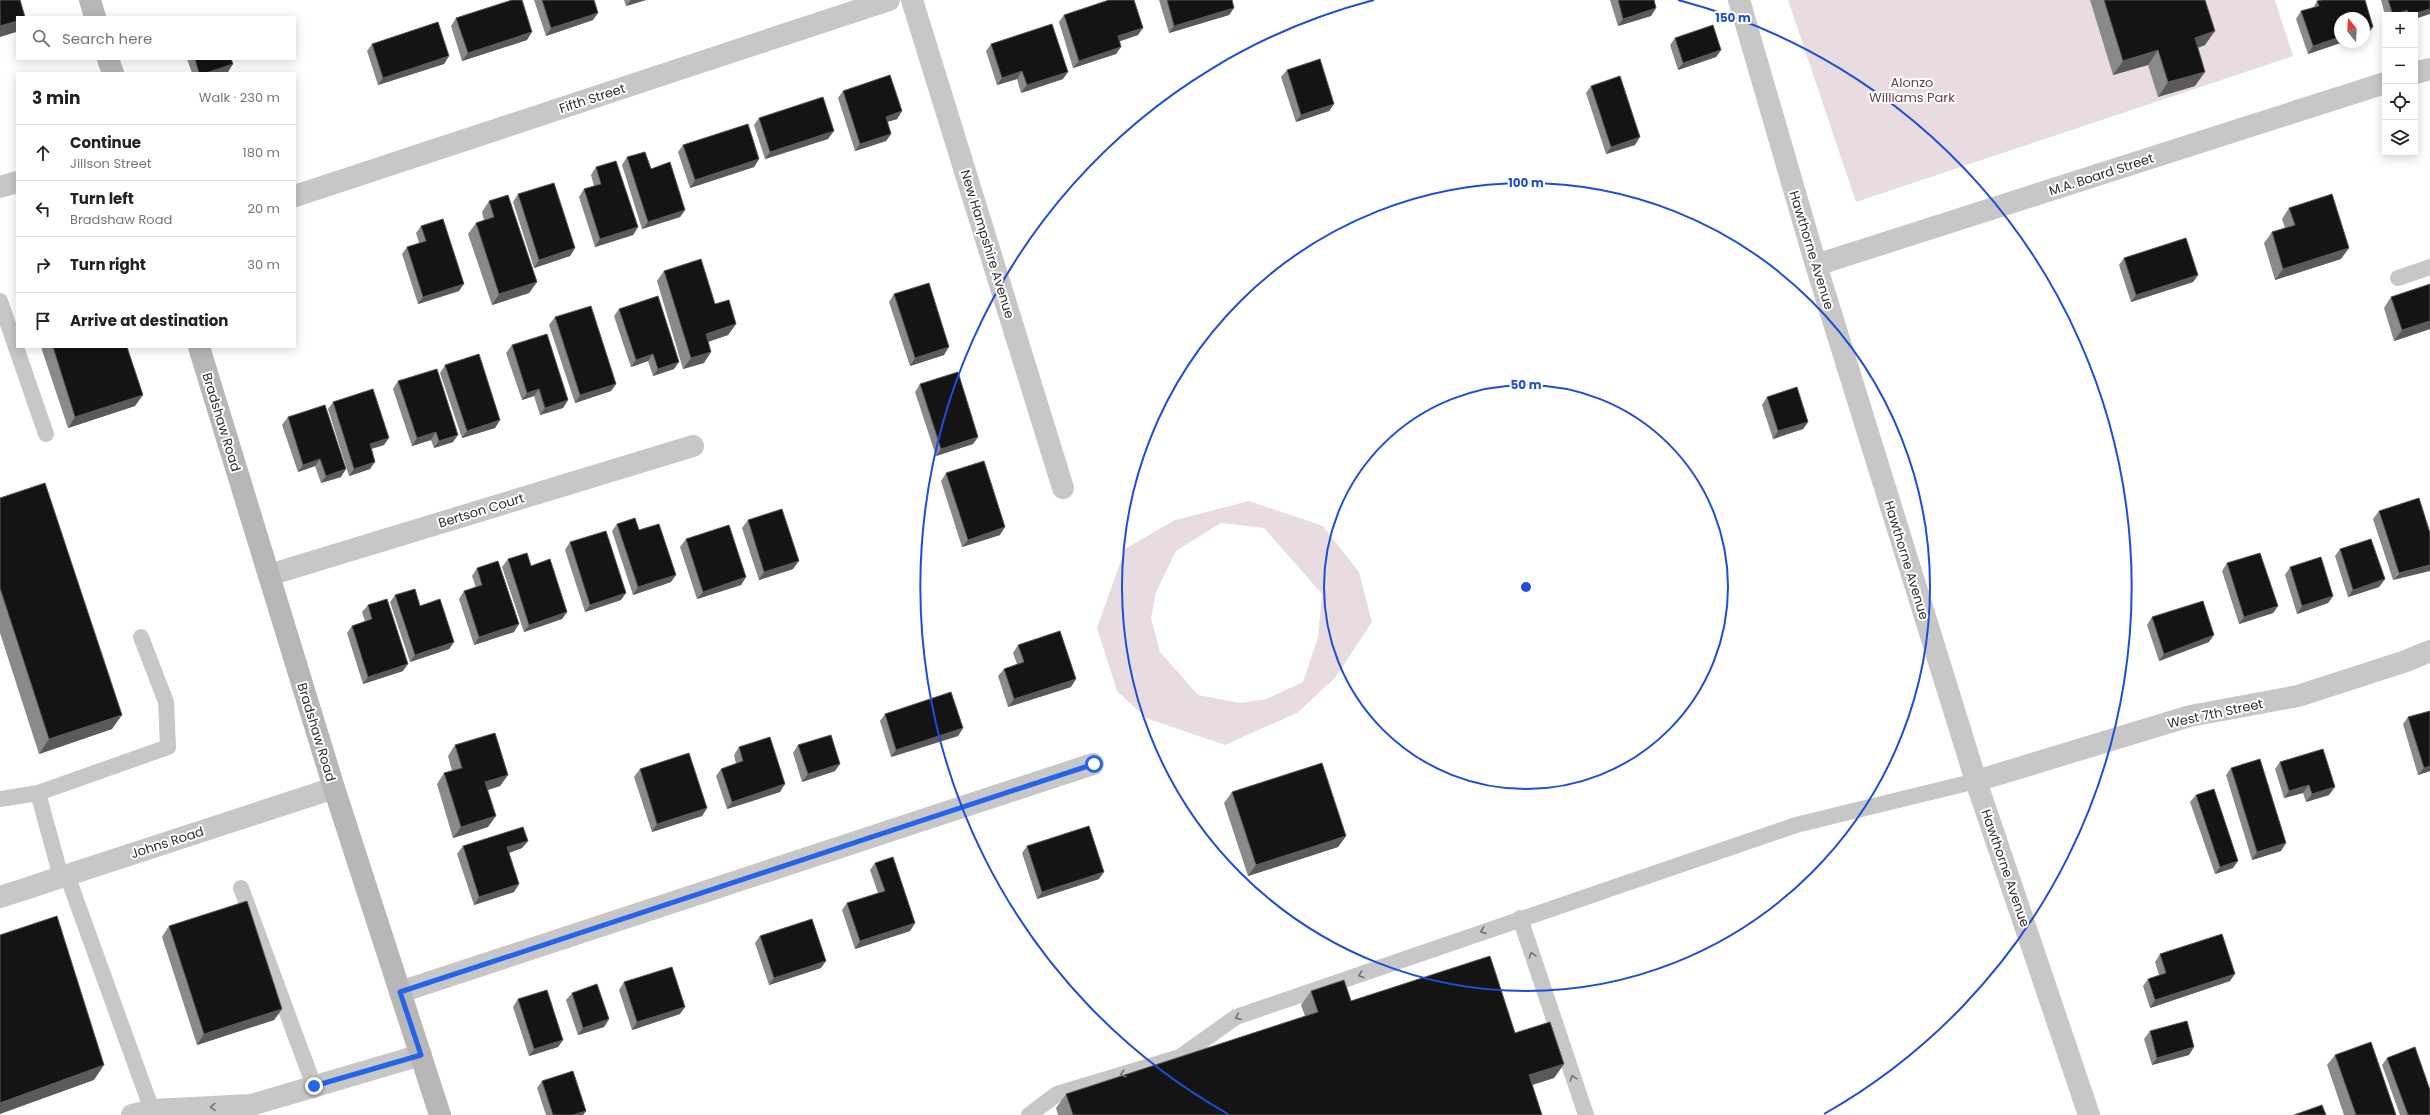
<!DOCTYPE html>
<html lang="en">
<head>
<meta charset="utf-8">
<style>
	body { margin:0; font-family:Poppins,sans-serif; background:#f2f2f2; color:#222 }
	.controls { position:absolute; right:12px; top:12px; display:grid; overflow:hidden; border-radius:0px; box-shadow:0 2px 10px #0003 }
	.controls button { width:36px; height:36px; display:grid; place-items:center; padding:0; border:0; border-bottom:1px solid #e0e0e0; background:#fff; color:#222; font:20px sans-serif }
	.compass { position:absolute; left:2334px; top:12px; width:36px; height:36px; border-radius:50%; background:#fff; box-shadow:0 2px 10px #0003; rotate:342deg }
	.stop { position:absolute; width:12px; height:12px; margin:-9px; border:3px solid #2563eb; border-radius:50%; background:#fff }
	.stop.end { background:#2563eb; border-color:#fff; box-shadow:0 1px 4px #0008 }
	.list { margin:0; padding:0; list-style:none }
	h2 { display:flex; justify-content:space-between; align-items:center; height:52px; margin:0; padding:0 16px; font-size:17px }
	h2 small { font-size:13px; font-weight:400; color:#767676 }
	.list li { display:grid; grid-template-columns:26px 1fr auto; gap:12px; align-items:center; box-sizing:border-box; height:56px; padding:0 16px; border-top:1px solid #e0e0e0 }
	.list b { display:block; font-size:15px; white-space:nowrap }
	.list p { margin:0; font-size:13px; white-space:nowrap; color:#767676 }
	.list em { font-size:13px; font-style:normal; color:#767676 }
	.icon { flex:none; width:22px; height:22px; fill:none; stroke:currentColor; stroke-width:2; stroke-linecap:round; stroke-linejoin:round }
	.map { position:relative; flex:none; width:2430px; height:1115px; overflow:hidden }
	.search { position:absolute; background:#fff; box-shadow:0 2px 10px #0003; left:16px; top:16px; width:280px; height:44px; display:flex; align-items:center; gap:10px; box-sizing:border-box; padding:0 14px; border-radius:0px; color:#767676; font-size:15px }
	.panel { position:absolute; background:#fff; box-shadow:0 2px 10px #0003; left:16px; top:72px; width:280px; height:276px; border-radius:0px }
	.map>svg:first-child { display:block }
</style>
</head>
<body>
<div class="map">
<svg width="2430" height="1115" viewBox="0 0 2430 1115">
	<rect width="100%" height="100%" fill="#fff"/>
	<!-- green -->
	<path fill="#e9dce0" fill-rule="evenodd" d="M1788,0H2275L2293,56L1856,202Z
		M1249,501L1323,526L1359,572L1372,622L1335,678L1297,713L1225,745L1146,718L1117,691L1097,628L1125,549L1175,520ZM1221,523L1264,528L1322,594L1318,637L1303,682L1266,699L1240,703L1198,695L1160,652L1151,618L1156,592L1176,551Z"/>
	<g fill="none" stroke-linecap="round" stroke-linejoin="round">
		<!-- lane -->
		<path stroke="#c7c7c7" stroke-width="16" d="M2398,278L2430,267
			M0,301L46,434
			M0,799L38,793
			M67,875L152,1110
			M61,877L38,793L168,747L166,702L141,637
			M241,888L314,1086
			M1520,918L1586,1115
			M1029,1115L1057,1094L1180,1057L1236,1017L1796,825L1976,781"/>
		<!-- street -->
		<path stroke="#c7c7c7" stroke-width="22" d="M912,0L1063,488
			M1739,0L1816,265L1976,781L2089,1115
			M2415,73L2430,69
			M0,187L17,182
			M295,196L889,0
			M1816,265L2385,83
			M269,575L693,446
			M1976,781L2190,716L2298,696L2406,661L2430,651
			M0,897L334,788
			M400,992L1093,764
			M132,1115L152,1110L251,1105L421,1055"/>
		<!-- secondary -->
		<path stroke="#b7b7b7" stroke-width="22" d="M90,0L95,17
			M108,59L113,73
			M199,347L334,788L440,1115"/>
	</g>
	<!-- wall -->
	<path fill="#8a8a8a" d="M534,0H594L593,20L546,36Z
		M624,0H646L626,6Z
		M1159,0H1232L1234,8L1229,15L1169,33Z
		M1610,0H1654L1656,8L1651,16L1618,26Z
		M2090,0H2205V45L2198,48L2195,86L2158,97L2148,65L2113,75Z
		M2381,0H2430L2415,15H2385Z
		M2317,1L2368,34L2308,54L2296,19L2301,11L2313,8Z
		M1064,15L1138,35L1119,41L1116,54L1073,68L1059,22Z
		M456,18L527,40L462,61L451,26Z
		M1675,38L1721,50L1716,57L1678,70L1670,45Z
		M372,44L449,56L444,64L378,85L367,51Z
		M991,44L1063,79L1021,93L1017,79L997,85L986,51Z
		M187,59H231L228,72L224,73H192Z
		M1287,70L1334,104L1329,111L1296,122L1281,77Z
		M1591,86L1635,145L1606,154L1586,93Z
		M843,91L902,111L897,119L887,122L891,134L886,141L855,151L838,98Z
		M759,118L828,139L765,159L754,125Z
		M683,145L759,159L754,167L690,188L678,152Z
		M627,157L651,169L685,210L680,217L642,229L622,165Z
		M596,167L638,227L633,235L595,247L579,197L584,189L594,186L591,175Z
		M518,194L575,248L570,256L534,268L513,202Z
		M489,201L537,282L529,293L492,305L468,234L476,223L484,220L482,212Z
		M2289,208L2341,259L2275,280L2264,243L2272,232L2285,228L2282,219Z
		M421,226L459,291L418,304L402,254L407,247L419,243L416,233Z
		M2124,258L2198,275L2193,282L2131,302L2119,265Z
		M664,271L736,324L728,335L708,342L704,363L683,369L657,281Z
		M894,294L944,355L910,366L889,302Z
		M2391,297L2430,329L2394,341L2384,308Z
		M619,309L674,369L653,376L648,361L631,367L614,316Z
		M555,317L616,384L611,391L575,403L549,325Z
		M512,345L568,400L563,408L540,415L534,396L522,400L506,353Z
		M41,347H127L135,406L68,428Z
		M445,365L500,420L495,428L462,438L440,373Z
		M398,381L453,442L434,448L431,440L412,446L393,389Z
		M920,384L978,437L973,444L936,456L915,392Z
		M1767,397L1808,422L1803,429L1773,439L1762,405Z
		M333,402L384,445L371,449L370,469L349,476L328,409Z
		M288,417L341,477L321,483L315,466L298,472L282,425Z
		M946,473L1000,535L962,547L941,481Z
		M0,498L112,729L39,754L0,633Z
		M2379,511L2430,533L2393,580L2373,519Z
		M748,520L793,569L759,580L742,528Z
		M617,524L639,530L671,582L633,595L612,531Z
		M686,539L746,577L741,585L697,599L680,547Z
		M570,542L621,600L585,612L565,550Z
		M2340,549L2385,579L2379,587L2348,597L2335,556Z
		M508,559L531,566L567,612L562,619L524,632L502,567Z
		M2227,563L2278,606L2273,613L2239,624L2222,571Z
		M2290,567L2333,596L2328,603L2297,614L2285,575Z
		M477,568L514,632L474,645L459,599L464,591L476,588L472,576Z
		M395,595L420,606L454,642L449,649L410,662L390,602Z
		M368,605L403,671L363,684L347,633L352,626L365,621L362,612Z
		M2152,617L2209,642L2159,661L2147,625Z
		M1018,645L1071,687L1008,707L998,676L1004,669L1017,664L1013,653Z
		M2430,711V771L2418,775L2403,724L2408,717Z
		M885,714L963,728L958,736L891,757L880,721Z
		M455,745L508,775L500,786L488,790V827L453,838L437,784L444,773L452,771L448,756Z
		M798,745L835,771L802,782L793,753Z
		M739,747L780,792L727,809L716,776L721,769L736,764L734,755Z
		M2280,762L2329,795L2306,802L2303,793L2284,798L2275,769Z
		M2231,768L2281,851L2252,860L2226,775Z
		M640,769L707,808L702,816L652,832L634,777Z
		M1232,792L1346,836L1338,847L1248,876L1224,803Z
		M2196,795L2233,868L2215,874L2190,802Z
		M528,841L522,848L509,853L519,884L514,892L474,905L457,854L463,846Z
		M1027,846L1099,879L1037,899L1022,853Z
		M875,863L915,923L910,931L855,949L842,910L847,903L878,893L870,870Z
		M169,926L282,1009L274,1020L197,1045L162,937Z
		M760,936L821,968L769,985L755,943Z
		M2160,954L2230,981L2150,1008L2143,986L2148,979L2159,975L2155,962Z
		M624,982L680,1014L632,1030L619,990Z
		M1311,991L1351,1001L1515,1033L1564,1064L1554,1078L1532,1085L1542,1115H1058L1056,1108L1066,1094L1305,1016L1301,1005Z
		M572,993L609,1019L604,1027L578,1035L566,1000Z
		M518,999L563,1040L558,1047L529,1056L513,1007Z
		M2150,1031L2189,1055L2152,1065L2144,1039Z
		M2335,1055L2396,1115H2344L2327,1065Z
		M2387,1058L2430,1115H2400L2382,1065Z
		M542,1081L586,1111L583,1115H546L537,1088Z"/>
	<!-- shaded-wall -->
	<path fill="#5a5a5a" d="M631,0H646L626,6Z
		M1234,8L1229,15L1169,33L1174,26Z
		M1656,8L1651,16L1618,26L1623,19Z
		M2430,9V14L2415,19V15H2409Z
		M2407,10L2404,15H2392H2393Z
		M598,13L593,20L546,36L551,28Z
		M17,21V30L16,32L0,37V26Z
		M2373,27L2368,34L2364,35V30Z
		M1143,28L1138,35L1112,44L1118,36Z
		M2215,31L2205,45L2185,52L2195,38Z
		M532,32L527,40L462,61L468,53Z
		M2340,37V42H2343L2308,54L2313,46Z
		M1121,47L1116,54L1073,68L1079,61Z
		M1721,50L1716,57L1678,70L1683,63Z
		M2158,50L2148,65L2113,75L2123,61Z
		M449,56L444,64L378,85L383,78Z
		M233,64L228,72L224,73H206Z
		M1022,71L1017,79L997,85L1002,78Z
		M1068,72L1063,79L1021,93L1027,85Z
		M2205,72L2195,86L2158,97L2168,82Z
		M1334,104L1329,111L1296,122L1301,115Z
		M902,111L897,119L880,124L886,117Z
		M834,131L828,139L765,159L770,152Z
		M891,134L886,141L855,151L860,144Z
		M1640,137L1635,145L1606,154L1611,147Z
		M759,159L754,167L690,188L695,180Z
		M685,210L680,217L642,229L648,222Z
		M638,227L633,235L595,247L600,239Z
		M575,248L570,256L534,268L539,260Z
		M2349,248L2341,259L2275,280L2283,269Z
		M2198,275L2193,282L2131,302L2136,295Z
		M537,282L529,293L492,305L499,294Z
		M464,284L459,291L418,304L423,297Z
		M2430,321V329L2394,341L2402,330Z
		M736,324L728,335L698,345L706,334Z
		M949,347L944,355L910,366L915,358Z
		M711,352L704,363L683,369L691,358Z
		M653,354L648,361L631,367L636,360Z
		M679,362L674,369L653,376L658,369Z
		M616,384L611,391L575,403L580,395Z
		M539,389L534,396L522,400L527,393Z
		M143,395L135,406L68,428L75,417Z
		M568,400L563,408L540,415L545,408Z
		M500,420L495,428L462,438L467,431Z
		M1808,422L1803,429L1773,439L1778,431Z
		M436,432L431,440L412,446L417,438Z
		M458,435L453,442L434,448L439,441Z
		M978,437L973,444L936,456L941,449Z
		M389,438L384,445L364,451L370,444Z
		M320,459L315,466L298,472L303,465Z
		M375,462L370,469L349,476L354,469Z
		M346,469L341,477L321,483L326,476Z
		M1005,527L1000,535L962,547L968,540Z
		M799,561L793,569L759,580L764,572Z
		M2430,565V571L2393,580L2399,573Z
		M676,575L671,582L633,595L638,587Z
		M746,577L741,585L697,599L703,592Z
		M2385,579L2379,587L2348,597L2353,590Z
		M626,593L621,600L585,612L590,605Z
		M2333,596L2328,603L2297,614L2302,606Z
		M2278,606L2273,613L2239,624L2244,617Z
		M567,612L562,619L524,632L529,625Z
		M519,624L514,632L474,645L479,637Z
		M2214,635L2209,642L2159,661L2164,654Z
		M454,642L449,649L410,662L415,655Z
		M408,664L403,671L363,684L368,677Z
		M1076,679L1071,687L1008,707L1014,699Z
		M122,715L112,729L39,754L49,739Z
		M963,728L958,736L891,757L896,750Z
		M840,764L835,771L802,782L808,774Z
		M2430,766V771L2418,775L2424,768Z
		M508,775L500,786L478,793L485,782Z
		M785,784L780,792L727,809L732,802Z
		M2309,785L2303,793L2284,798L2289,791Z
		M2335,787L2329,795L2306,802L2312,794Z
		M707,808L702,816L652,832L657,824Z
		M496,816L488,827L453,838L461,827Z
		M1346,836L1338,847L1248,876L1256,865Z
		M528,841L522,848L502,855L507,847Z
		M2286,843L2281,851L2252,860L2257,852Z
		M2238,861L2233,868L2215,874L2220,867Z
		M1104,872L1099,879L1037,899L1042,892Z
		M519,884L514,892L474,905L479,897Z
		M915,923L910,931L855,949L860,941Z
		M826,961L821,968L769,985L774,978Z
		M2235,974L2230,981L2150,1008L2155,1000Z
		M685,1007L680,1014L632,1030L637,1022Z
		M282,1009L274,1020L197,1045L204,1034Z
		M609,1019L604,1027L578,1035L583,1028Z
		M563,1040L558,1047L529,1056L534,1049Z
		M2194,1047L2189,1055L2152,1065L2157,1058Z
		M1564,1064L1554,1078L1519,1089L1529,1075Z
		M104,1065L94,1080L0,1114V1103Z
		M586,1111L583,1115H573Z"/>
	<!-- building -->
	<path fill="#141414" stroke="#5a5a5a" d="M0,0H20L25,17H17V21L0,26Z
		M512,0H522L532,32L468,53L456,18Z
		M542,0H594L598,13L551,28Z
		M1109,0H1134L1143,28L1118,36L1121,47L1079,61L1064,15Z
		M1167,0H1232L1234,8L1174,26Z
		M1618,0H1654L1656,8L1623,19Z
		M2104,0H2205L2215,31L2195,38L2205,72L2168,82L2158,50L2123,61Z
		M2322,0H2365L2373,27L2364,30V18H2340V37L2313,46L2301,11L2319,6L2317,1Z
		M2388,0H2430V9L2409,15H2408L2407,10L2393,15Z
		M438,22L449,56L383,78L372,44Z
		M1052,24L1068,72L1027,85L1022,71L1002,78L991,44Z
		M1713,25L1721,50L1683,63L1675,38Z
		M195,59H231L233,64L206,73H199Z
		M1320,59L1334,104L1301,115L1287,70Z
		M890,75L902,111L886,117L891,134L860,144L843,91Z
		M1620,76L1640,137L1611,147L1591,86Z
		M823,97L834,131L770,152L759,118Z
		M748,124L759,159L695,180L683,145Z
		M645,152L651,169L670,162L685,210L648,222L627,157Z
		M616,161L638,227L600,239L584,189L601,184L596,167Z
		M554,183L575,248L539,260L518,194Z
		M2332,194L2349,248L2283,269L2272,232L2295,225L2289,208Z
		M508,195L537,282L499,294L476,223L494,217L489,201Z
		M443,219L464,284L423,297L407,247L426,241L421,226Z
		M2186,238L2198,275L2136,295L2124,258Z
		M701,259L715,304L729,300L736,324L706,334L711,352L691,358L664,271Z
		M929,283L949,347L915,358L894,294Z
		M2430,284V321L2402,330L2391,297Z
		M658,296L679,362L658,369L653,354L636,360L619,309Z
		M591,306L616,384L580,395L555,317Z
		M547,334L568,400L545,408L539,389L527,393L512,345Z
		M53,347H127L143,395L75,417Z
		M479,354L500,420L467,431L445,365Z
		M437,369L458,435L439,441L436,432L417,438L398,381Z
		M958,372L978,437L941,449L920,384Z
		M1797,387L1808,422L1778,431L1767,397Z
		M373,389L389,438L370,444L375,462L354,469L333,402Z
		M325,405L346,469L326,476L320,459L303,465L288,417Z
		M984,461L1005,527L968,540L946,473Z
		M45,483L122,715L49,739L0,588V498Z
		M2419,498L2430,533V565L2399,573L2379,511Z
		M782,509L799,561L764,572L748,520Z
		M635,518L639,530L659,524L676,575L638,587L617,524Z
		M729,525L746,577L703,592L686,539Z
		M606,531L626,593L590,605L570,542Z
		M2371,539L2385,579L2353,590L2340,549Z
		M527,553L531,566L550,559L567,612L529,625L508,559Z
		M2260,553L2278,606L2244,617L2227,563Z
		M2321,557L2333,596L2302,606L2290,567Z
		M498,561L519,624L479,637L464,591L482,585L477,568Z
		M415,589L420,606L440,599L454,642L415,655L395,595Z
		M387,599L408,664L368,677L352,626L372,619L368,605Z
		M2203,601L2214,635L2164,654L2152,617Z
		M1060,631L1076,679L1014,699L1004,669L1024,662L1018,645Z
		M951,692L963,728L896,750L885,714Z
		M2430,711V766L2424,768L2408,717Z
		M495,733L508,775L485,782L496,816L461,827L444,773L462,768L455,745Z
		M831,735L840,764L808,774L798,745Z
		M770,737L785,784L732,802L721,769L743,761L739,747Z
		M2323,749L2335,787L2312,794L2309,785L2289,791L2280,762Z
		M689,753L707,808L657,824L640,769Z
		M2260,759L2286,843L2257,852L2231,768Z
		M1322,763L1346,836L1256,865L1232,792Z
		M2214,789L2238,861L2220,867L2196,795Z
		M1089,826L1104,872L1042,892L1027,846Z
		M523,827L528,841L507,847L519,884L479,897L463,846Z
		M893,857L915,923L860,941L847,903L885,891L875,863Z
		M247,901L282,1009L204,1034L169,926Z
		M57,916L104,1065L0,1103V935Z
		M812,919L826,961L774,978L760,936Z
		M2222,934L2235,974L2155,1000L2148,979L2166,973L2160,954Z
		M1490,956L1515,1033L1550,1022L1564,1064L1529,1075L1542,1115H1073L1066,1094L1318,1012L1311,991L1344,980L1351,1001Z
		M672,967L685,1007L637,1022L624,982Z
		M597,984L609,1019L583,1028L572,993Z
		M547,990L563,1040L534,1049L518,999Z
		M2187,1021L2194,1047L2157,1058L2150,1031Z
		M2371,1042L2396,1115H2356L2335,1055Z
		M2415,1047L2430,1090V1115H2408L2387,1058Z
		M573,1071L586,1111L573,1115H553L542,1081Z
		M2322,1105L2326,1115H2294Z"/>
	<!-- one-way arrows -->
	<defs><path id="oneway-chevron" d="M-2-3.5L2.5 0L-2 3.5" fill="none" stroke-width="1.6" stroke-linecap="round" stroke-linejoin="round"/></defs>
	<g stroke="#727272">
		<use href="#oneway-chevron" transform="translate(1483 931) rotate(160)"/>
		<use href="#oneway-chevron" transform="translate(1532 955) rotate(-108)"/>
		<use href="#oneway-chevron" transform="translate(1361 975) rotate(160)"/>
		<use href="#oneway-chevron" transform="translate(1238 1017) rotate(156)"/>
		<use href="#oneway-chevron" transform="translate(1123 1074) rotate(163)"/>
		<use href="#oneway-chevron" transform="translate(1573 1078) rotate(-108)"/>
		<use href="#oneway-chevron" transform="translate(213 1107) rotate(177)"/>
	</g>
	<g fill="none" stroke-linecap="round" stroke-linejoin="round">
		<!-- route -->
		<path stroke="#2563eb" stroke-width="5" d="M314,1086L421,1055L400,992L1094,764"/>
	</g>
	<!-- distance rings -->
	<g fill="none" stroke="#1d4ed8" stroke-width="2">
		<circle cx="1526" cy="587" r="202"/>
		<circle cx="1526" cy="587" r="404"/>
		<path d="M1228 1114A606 606 0 0 1 1374 0M1678 0A606 606 0 0 1 1824 1114"/>
	</g>
	<g text-anchor="middle" stroke-width="4" stroke-linejoin="round" paint-order="stroke">
		<!-- park labels -->
		<g font-size="13" fill="#653f48" stroke="#fff">
			<text x="1912" y="87">Alonzo<tspan x="1912" dy="15">Williams Park</tspan></text>
		</g>
		<!-- street labels -->
		<g font-size="13" fill="#2d2d2d" stroke="#fff">
			<text transform="translate(592 98) rotate(-18)" y="5">Fifth Street</text>
			<text transform="translate(2101 174) rotate(-18)" y="5">M.A. Board Street</text>
			<text transform="translate(988 244) rotate(73)" y="5">New Hampshire Avenue</text>
			<text transform="translate(1812 250) rotate(73)" y="5">Hawthorne Avenue</text>
			<text transform="translate(222 422) rotate(73)" y="5">Bradshaw Road</text>
			<text transform="translate(481 510) rotate(-17)" y="5">Bertson Court</text>
			<text transform="translate(1907 560) rotate(73)" y="5">Hawthorne Avenue</text>
			<text transform="translate(2215 713) rotate(-12)" y="5">West 7th Street</text>
			<text transform="translate(317 732) rotate(73)" y="5">Bradshaw Road</text>
			<text transform="translate(167 842) rotate(-18)" y="5">Johns Road</text>
			<text transform="translate(2006 868) rotate(71)" y="5">Hawthorne Avenue</text>
		</g>
	</g>
	<circle cx="1526" cy="587" r="6" fill="#1d4ed8" stroke="#fff" stroke-width="2"/>
	<g font-size="12" text-anchor="middle" font-weight="bold" fill="#1d4ed8" stroke="#fff" stroke-width="4" stroke-linejoin="round" paint-order="stroke">
		<text x="1733" y="22">150 m</text>
		<text x="1526" y="187">100 m</text>
		<text x="1526" y="389">50 m</text>
	</g>
</svg>
<div class="controls">
<button>+</button>
<button>−</button>
<button><svg class="icon" aria-label="locate" viewBox="0 0 24 24"><circle cx="12" cy="12" r="6"/><path d="M12 2v4M12 18v4M2 12h4M18 12h4"/></svg></button>
<button><svg class="icon" aria-label="layers" viewBox="0 0 24 24"><path d="M12 4l9 5-9 5-9-5zM3 14l9 5 9-5"/></svg></button>
</div>
<svg class="compass" viewBox="-18 -18 36 36"><path d="M0-13l5 13h-10z" fill="#e53935"/><path d="M0 13l5-13h-10z" fill="#767676"/></svg>
<div class="stop" style="left:1094px;top:764px"></div>
<div class="stop end" style="left:314px;top:1086px"></div>
<div class="search"><svg class="icon" aria-label="search" viewBox="0 0 24 24"><circle cx="10" cy="10" r="6"/><path d="M15 15l6 6"/></svg>Search here</div>
<section class="panel">
<h2>3 min<small>Walk · 230 m</small></h2>
<ul class="list">
<li><svg class="icon" aria-label="ahead" viewBox="0 0 24 24"><path d="M12 20V5M6 11l6-6 6 6"/></svg><div><b>Continue</b><p>Jillson Street</p></div><em>180 m</em></li>
<li><svg class="icon" aria-label="left" viewBox="0 0 24 24"><path d="M17 20v-9H6M10 6l-5 5 5 5"/></svg><div><b>Turn left</b><p>Bradshaw Road</p></div><em>20 m</em></li>
<li><svg class="icon" aria-label="right" viewBox="0 0 24 24"><path d="M7 20v-9h11M14 6l5 5-5 5"/></svg><div><b>Turn right</b></div><em>30 m</em></li>
<li><svg class="icon" aria-label="arrive" viewBox="0 0 24 24"><path d="M6 21V4h12l-3 4 3 4H6"/></svg><div><b>Arrive at destination</b></div></li>
</ul>
</section>
</div>
</body>
</html>
